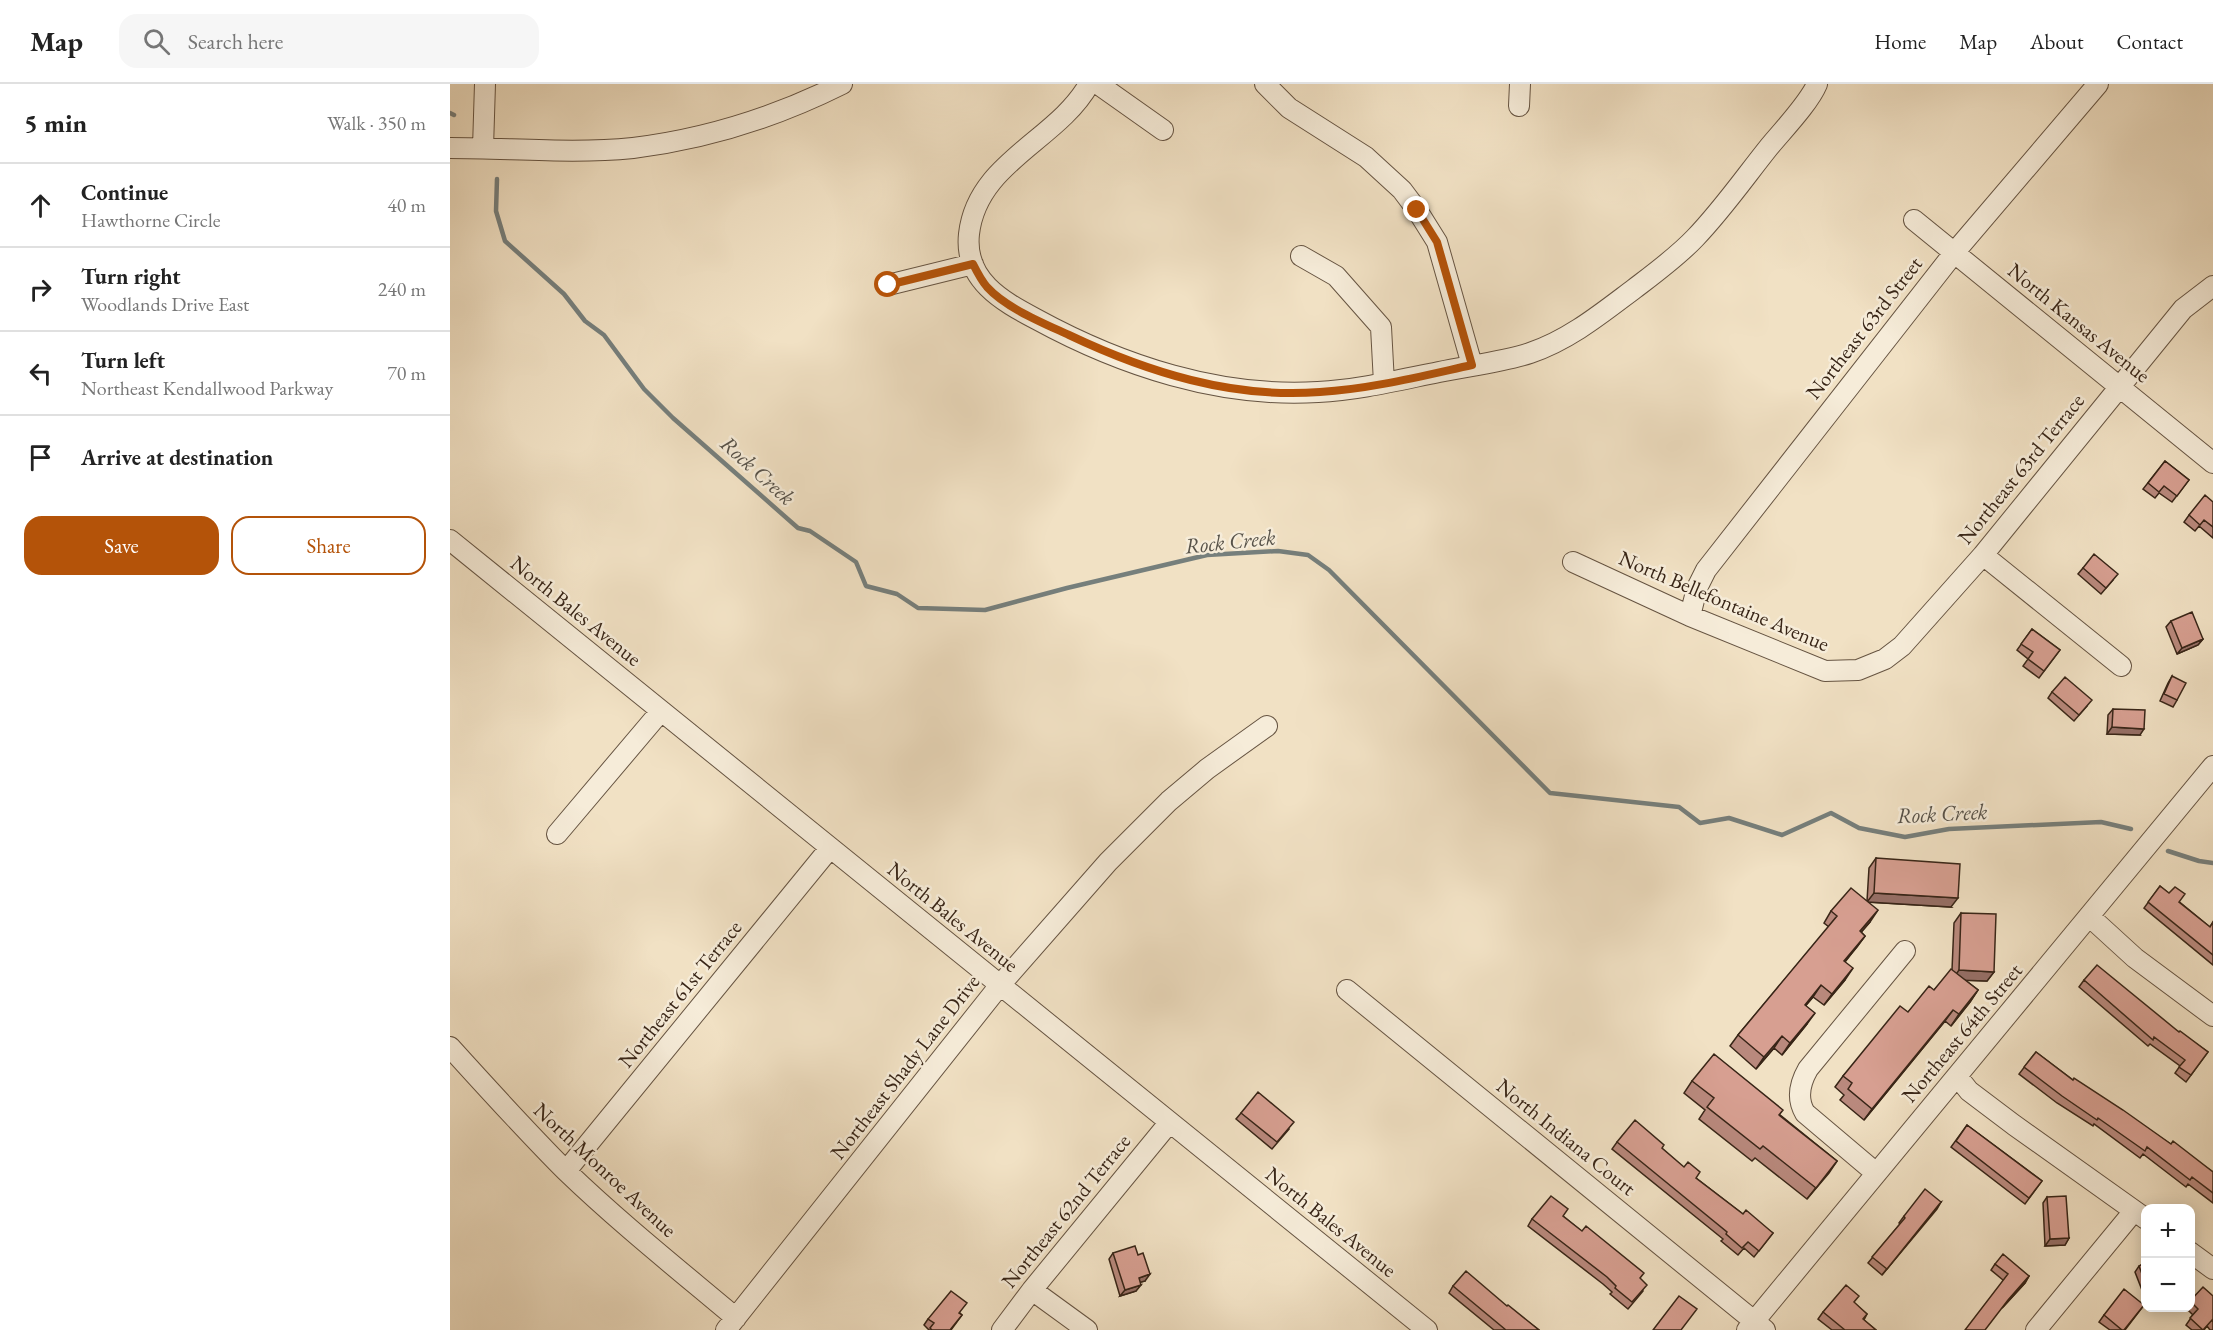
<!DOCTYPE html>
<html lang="en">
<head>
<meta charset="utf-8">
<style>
	body { margin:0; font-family:"EB Garamond",serif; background:#f6f6f6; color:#222 }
	.controls { position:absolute; right:18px; bottom:18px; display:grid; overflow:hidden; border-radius:12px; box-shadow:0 3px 15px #0003 }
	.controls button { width:54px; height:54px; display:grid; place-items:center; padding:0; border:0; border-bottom:2px solid #e0e0e0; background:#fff; color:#222; font:30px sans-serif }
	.stop { position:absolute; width:18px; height:18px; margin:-14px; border:4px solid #b45309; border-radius:50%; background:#fff }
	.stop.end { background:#b45309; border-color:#fff; box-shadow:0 2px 6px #0008 }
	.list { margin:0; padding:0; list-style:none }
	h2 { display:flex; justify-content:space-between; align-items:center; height:78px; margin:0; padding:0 24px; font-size:26px }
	h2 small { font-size:20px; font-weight:400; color:#767676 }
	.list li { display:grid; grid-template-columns:39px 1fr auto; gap:18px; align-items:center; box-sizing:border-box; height:84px; padding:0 24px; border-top:2px solid #e0e0e0 }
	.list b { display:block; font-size:22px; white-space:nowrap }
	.list p { margin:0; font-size:20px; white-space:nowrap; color:#767676 }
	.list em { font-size:20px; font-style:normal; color:#767676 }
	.actions { display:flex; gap:12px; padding:18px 24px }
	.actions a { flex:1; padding:14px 0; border:2px solid #b45309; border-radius:18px; text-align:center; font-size:21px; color:#b45309 }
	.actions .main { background:#b45309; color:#fff }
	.icon { flex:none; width:33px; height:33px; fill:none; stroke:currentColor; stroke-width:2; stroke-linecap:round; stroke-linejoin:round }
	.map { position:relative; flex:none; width:1763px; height:1246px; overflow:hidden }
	header { display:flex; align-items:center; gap:36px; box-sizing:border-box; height:84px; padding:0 30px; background:#fff; border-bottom:2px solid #e0e0e0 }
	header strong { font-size:28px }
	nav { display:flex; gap:33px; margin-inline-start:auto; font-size:21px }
	.search { width:420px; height:54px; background:#f6f6f6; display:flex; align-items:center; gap:15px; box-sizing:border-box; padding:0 21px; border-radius:18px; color:#767676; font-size:22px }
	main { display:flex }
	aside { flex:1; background:#fff }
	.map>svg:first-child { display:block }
</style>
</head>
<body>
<header>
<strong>Map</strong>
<div class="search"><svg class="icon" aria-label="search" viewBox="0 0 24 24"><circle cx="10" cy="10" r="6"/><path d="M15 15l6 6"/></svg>Search here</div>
<nav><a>Home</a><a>Map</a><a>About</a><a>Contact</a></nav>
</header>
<main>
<aside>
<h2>5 min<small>Walk · 350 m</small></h2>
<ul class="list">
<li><svg class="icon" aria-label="ahead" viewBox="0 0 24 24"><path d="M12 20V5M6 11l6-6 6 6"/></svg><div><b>Continue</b><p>Hawthorne Circle</p></div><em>40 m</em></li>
<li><svg class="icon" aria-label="right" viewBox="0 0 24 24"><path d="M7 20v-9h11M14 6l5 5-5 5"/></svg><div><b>Turn right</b><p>Woodlands Drive East</p></div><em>240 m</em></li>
<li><svg class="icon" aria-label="left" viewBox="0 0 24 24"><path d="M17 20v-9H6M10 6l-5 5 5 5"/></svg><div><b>Turn left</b><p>Northeast Kendallwood Parkway</p></div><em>70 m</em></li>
<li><svg class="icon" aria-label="arrive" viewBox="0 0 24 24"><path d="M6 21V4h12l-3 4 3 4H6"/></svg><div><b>Arrive at destination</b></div></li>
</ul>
<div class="actions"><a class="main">Save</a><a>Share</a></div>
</aside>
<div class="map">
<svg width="1763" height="1246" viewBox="0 0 1763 1246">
	<rect width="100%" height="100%" fill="#f1e1c4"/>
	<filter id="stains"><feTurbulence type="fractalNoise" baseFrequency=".00333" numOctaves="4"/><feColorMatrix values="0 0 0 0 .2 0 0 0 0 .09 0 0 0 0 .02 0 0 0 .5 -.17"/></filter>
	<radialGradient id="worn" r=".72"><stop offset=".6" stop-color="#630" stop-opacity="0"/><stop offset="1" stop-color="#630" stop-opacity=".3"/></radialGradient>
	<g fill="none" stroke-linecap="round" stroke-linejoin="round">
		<!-- stream -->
		<path stroke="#767f7c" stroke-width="4.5" d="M0,29L4,31
			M47,95L46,127L55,157L114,210L135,237L154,251L194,305L223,334L348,444L360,447L406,478L416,502L447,510L468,524L535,526L617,504L757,471L828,467L858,471L879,486L1100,709L1229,723L1250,739L1279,734L1332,751L1381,729L1409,744L1455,753L1499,745L1651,738L1681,745
			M1718,767L1749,777L1763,779"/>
		<defs>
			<path id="minor" d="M639,0C607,57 527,78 519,150C514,196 552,217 586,235C672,282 770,314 868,308C909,306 949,296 989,288C1017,282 1053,278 1080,269C1119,256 1152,229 1184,205C1205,189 1227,173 1245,154C1272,126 1295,93 1319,63C1333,46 1359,19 1367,0
				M648,0L713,46
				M815,0L839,24L916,73L952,106L967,126L987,158L1022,281
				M1069,22L1070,0
				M0,64C61,64 123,70 183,64C257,55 326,33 392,0
				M33,64L35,0
				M1464,136L1763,379
				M851,172L886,192L931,243L934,299
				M438,201L523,180
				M0,456L977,1246
				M1533,471L1671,582
				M1123,478L1240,532L1375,587L1408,586L1435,575L1452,562L1533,471L1733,225L1763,202
				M1240,532L1247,504L1256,486L1504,169L1648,0
				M107,750L211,627
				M1639,832L1685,874L1763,932
				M897,906L1315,1246
				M0,963C38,1005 76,1047 116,1087C170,1139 229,1186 286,1234
				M1507,992L1519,1007L1564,1041L1696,1135
				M116,1087L380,764
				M1426,1089L1355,1029C1346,1014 1350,999 1358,985L1455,867
				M1740,1168L1763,1185
				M582,1206L637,1246
				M276,1246L550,901L658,778L719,717L757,685L817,642
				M552,1246L582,1206L719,1039
				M1297,1246L1763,682
				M1586,1246L1684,1127"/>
		</defs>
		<!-- minor casing -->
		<use href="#minor" stroke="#665442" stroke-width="22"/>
		<!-- minor -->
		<use href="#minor" stroke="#f6ecd9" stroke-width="20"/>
	</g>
	<!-- wall -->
	<path fill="#b9897d" stroke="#382517" stroke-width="1.5" d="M1715,377L1739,396L1722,418L1709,409L1705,414L1693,405Z
		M1763,418V454L1749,442L1745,447L1734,438L1739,431Z
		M1633,484L1663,496L1651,510L1628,490Z
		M1721,537L1753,555L1748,561L1727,570L1716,543Z
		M1582,545L1610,566L1589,594L1573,582L1578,575L1567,566Z
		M1722,592L1727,616L1723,623L1710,617L1718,599Z
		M1602,608L1637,622L1624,637L1598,614Z
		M1663,625L1690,651L1657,650L1658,631Z
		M1426,774L1501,823L1418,818L1420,838L1411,848L1415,852L1395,878V896L1374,921L1363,913L1356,921L1357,940L1332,971L1324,964L1306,985L1280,962L1288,951L1379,843L1374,839L1381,827L1417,817L1419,784Z
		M1710,802L1760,843L1763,838V881L1694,824Z
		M1511,829L1544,888L1537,897L1515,896L1528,906L1520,918L1501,942L1495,937L1414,1036L1390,1016L1394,1011L1385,1003L1393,992L1458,928L1484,906L1502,886L1504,839Z
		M1634,896L1729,948L1758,968L1736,998L1725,989L1730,982L1700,960L1698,962L1629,903Z
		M1586,968L1623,996L1763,1088V1119L1738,1100L1736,1103L1693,1070L1690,1074L1644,1040L1643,1042L1607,1019L1569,990Z
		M1242,997L1330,1031L1387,1077L1357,1115L1305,1074L1302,1077L1249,1035L1255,1026L1234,1009Z
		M791,1029L839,1045L822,1065L786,1035Z
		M1517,1041L1592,1097L1575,1120L1501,1063Z
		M1167,1058L1212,1065L1246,1094L1293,1130L1323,1149L1304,1173L1294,1164L1288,1171L1271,1157L1273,1155L1162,1065Z
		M1597,1113L1619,1154L1615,1161L1595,1162L1593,1119Z
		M1491,1118L1432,1191L1418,1179L1450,1140L1449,1139L1454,1132Z
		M1113,1132L1190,1195L1193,1207L1178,1225L1160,1210L1162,1208L1153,1200L1078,1142L1082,1135Z
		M663,1169L688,1171L695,1197L690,1198L686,1207L670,1212L659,1175Z
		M1695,1179V1204L1692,1206L1685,1188L1689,1182Z
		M1545,1180L1579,1192L1575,1199L1553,1223V1196L1541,1186Z
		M1003,1202L1057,1222L1089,1246H1044L999,1209Z
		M1763,1212V1246H1760L1757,1242L1754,1246H1742L1736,1241L1743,1231L1736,1224H1740V1217Z
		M1404,1219L1417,1230L1414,1236L1426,1246H1382L1368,1235L1373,1228Z
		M1694,1221L1675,1246H1660L1649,1238L1654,1231Z
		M510,1229L512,1231L501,1246H479L474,1241L478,1235Z"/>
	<!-- shaded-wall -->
	<path fill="#966f66" stroke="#382517" stroke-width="1.5" d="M1753,555L1748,561L1727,570L1732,564Z
		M1662,643L1694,645L1690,651L1657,650Z
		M1424,809L1508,814L1501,823L1417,818Z
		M1428,826L1420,838L1402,859L1410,847Z
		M1415,852L1407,863L1386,888L1394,877Z
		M1403,884L1395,896L1374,921L1382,910Z
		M1509,886L1544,888L1537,897L1502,896Z
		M1371,901L1363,913L1347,932L1355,921Z
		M1528,906L1520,918L1501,942L1509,930Z
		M1503,926L1495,937L1414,1036L1422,1025Z
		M1365,929L1357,940L1332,971L1340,959Z
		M1332,952L1324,964L1306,985L1314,973Z
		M1387,1077L1379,1089L1357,1115L1366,1104Z
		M1491,1118L1487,1125L1432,1191L1437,1185Z
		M1619,1154L1615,1161L1595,1162L1600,1155Z
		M700,1190L695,1197L684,1200L689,1194Z
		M1579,1192L1575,1199L1553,1223L1558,1216Z
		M691,1201L686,1207L670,1212L675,1206Z"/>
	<!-- building -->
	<path fill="#d79f91" stroke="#382517" stroke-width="1.5" d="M1715,377L1739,396L1727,412L1714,402L1709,408L1698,399Z
		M1755,411L1763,418V443L1754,436L1750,441L1739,431Z
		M1644,470L1668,490L1656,504L1633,484Z
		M1742,528L1753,555L1732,564L1721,537Z
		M1582,545L1610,566L1594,587L1578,575L1583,568L1571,560Z
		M1722,592L1736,599L1727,616L1714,610Z
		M1615,593L1642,616L1629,631L1602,608Z
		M1663,625L1695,626L1694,645L1662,643Z
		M1426,774L1510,780L1508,814L1424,809Z
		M1710,802L1719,809L1725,803L1735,810L1729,818L1760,843L1763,838V871L1698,818Z
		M1401,804L1428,826L1410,847L1415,852L1394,877L1403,884L1382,910L1371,901L1355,921L1365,929L1340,959L1332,952L1314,973L1288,951L1387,832L1381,827Z
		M1511,829L1546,830L1544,888L1509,886Z
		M1647,881L1729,948L1730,947L1758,968L1741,991L1729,983L1735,976L1704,953L1703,956L1634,896Z
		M1501,885L1528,906L1509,930L1503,926L1422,1025L1398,1005L1402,999L1393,992L1450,922L1458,928L1479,902L1484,906Z
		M1586,968L1623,996L1624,994L1673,1026L1721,1060L1723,1057L1763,1088V1109L1742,1093L1740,1096L1697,1063L1695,1067L1648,1034L1647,1036L1612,1012L1574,983Z
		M1264,970L1333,1026L1329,1031L1387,1077L1366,1104L1313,1062L1310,1065L1257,1023L1264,1014L1242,997Z
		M808,1008L844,1038L827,1058L791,1029Z
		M1185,1036L1214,1061L1212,1064L1234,1083L1238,1078L1250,1088L1246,1094L1293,1130L1296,1126L1323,1149L1309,1167L1298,1158L1292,1164L1276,1150L1277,1148L1167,1058Z
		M1517,1041L1592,1097L1579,1114L1506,1057Z
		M1475,1105L1491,1118L1437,1185L1422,1173L1455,1134L1454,1132Z
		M1101,1112L1118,1125L1113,1132L1132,1147L1136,1142L1194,1189L1190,1194L1197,1201L1182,1218L1165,1204L1166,1202L1157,1193L1082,1135Z
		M1616,1112L1619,1154L1600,1155L1597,1113Z
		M685,1162L688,1171L693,1169L700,1190L689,1194L691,1201L675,1206L663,1169Z
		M1553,1170L1579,1192L1558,1216L1535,1246H1515L1558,1190L1545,1180Z
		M1695,1179V1198L1689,1182Z
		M1016,1187L1057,1222L1058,1221L1089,1246H1056L1003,1202Z
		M1396,1201L1409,1212L1404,1218L1417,1230L1413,1235L1426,1246H1395L1373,1228Z
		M1753,1203L1763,1212V1238L1762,1236L1753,1246L1740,1234L1748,1225L1740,1217Z
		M1674,1205L1694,1221L1674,1246H1672L1654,1231Z
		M501,1207L517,1219L509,1229L512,1231L500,1246H482L480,1244L484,1239L478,1235Z
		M1229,1212L1247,1225L1231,1246H1203Z"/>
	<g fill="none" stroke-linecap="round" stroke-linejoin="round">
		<!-- route -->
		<path stroke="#b45309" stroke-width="8" d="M438,201L523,180C527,188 531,196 537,203C556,224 593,239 619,251C697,288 782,315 870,308C921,305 972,292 1022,281L987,158L967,126"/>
	</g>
	<g text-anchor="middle" stroke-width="5" stroke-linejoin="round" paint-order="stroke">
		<!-- street labels -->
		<g font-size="21" fill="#382517" stroke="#f6ecd9">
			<text transform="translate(1629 239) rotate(39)" y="7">North Kansas Avenue</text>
			<text transform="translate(1414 244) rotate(-52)" y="7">Northeast 63rd Street</text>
			<text transform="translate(1571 385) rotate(-51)" y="7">Northeast 63rd Terrace</text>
			<text transform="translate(1274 517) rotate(23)" y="7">North Bellefontaine Avenue</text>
			<text transform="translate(126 527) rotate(39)" y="7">North Bales Avenue</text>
			<text transform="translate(503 833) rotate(39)" y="7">North Bales Avenue</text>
			<text transform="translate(230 910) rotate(-51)" y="7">Northeast 61st Terrace</text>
			<text transform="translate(1512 949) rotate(-50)" y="7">Northeast 64th Street</text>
			<text transform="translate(455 983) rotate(-52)" y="7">Northeast Shady Lane Drive</text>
			<text transform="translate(1116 1053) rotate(39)" y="7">North Indiana Court</text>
			<text transform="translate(155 1086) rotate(43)" y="7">North Monroe Avenue</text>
			<text transform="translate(616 1127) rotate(-51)" y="7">Northeast 62nd Terrace</text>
			<text transform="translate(881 1138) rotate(39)" y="7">North Bales Avenue</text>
		</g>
		<!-- water labels -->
		<g font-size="22" font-style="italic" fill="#575249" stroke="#f6ecd9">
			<text transform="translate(308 386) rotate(42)" y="8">Rock Creek</text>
			<text transform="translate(780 457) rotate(-6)" y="8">Rock Creek</text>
			<text transform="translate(1492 729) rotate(-3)" y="8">Rock Creek</text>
		</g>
	</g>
	<rect width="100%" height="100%" filter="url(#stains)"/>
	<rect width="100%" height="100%" fill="url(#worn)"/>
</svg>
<div class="controls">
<button>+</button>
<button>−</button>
</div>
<div class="stop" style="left:438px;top:201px"></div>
<div class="stop end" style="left:967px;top:126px"></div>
</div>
</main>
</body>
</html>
